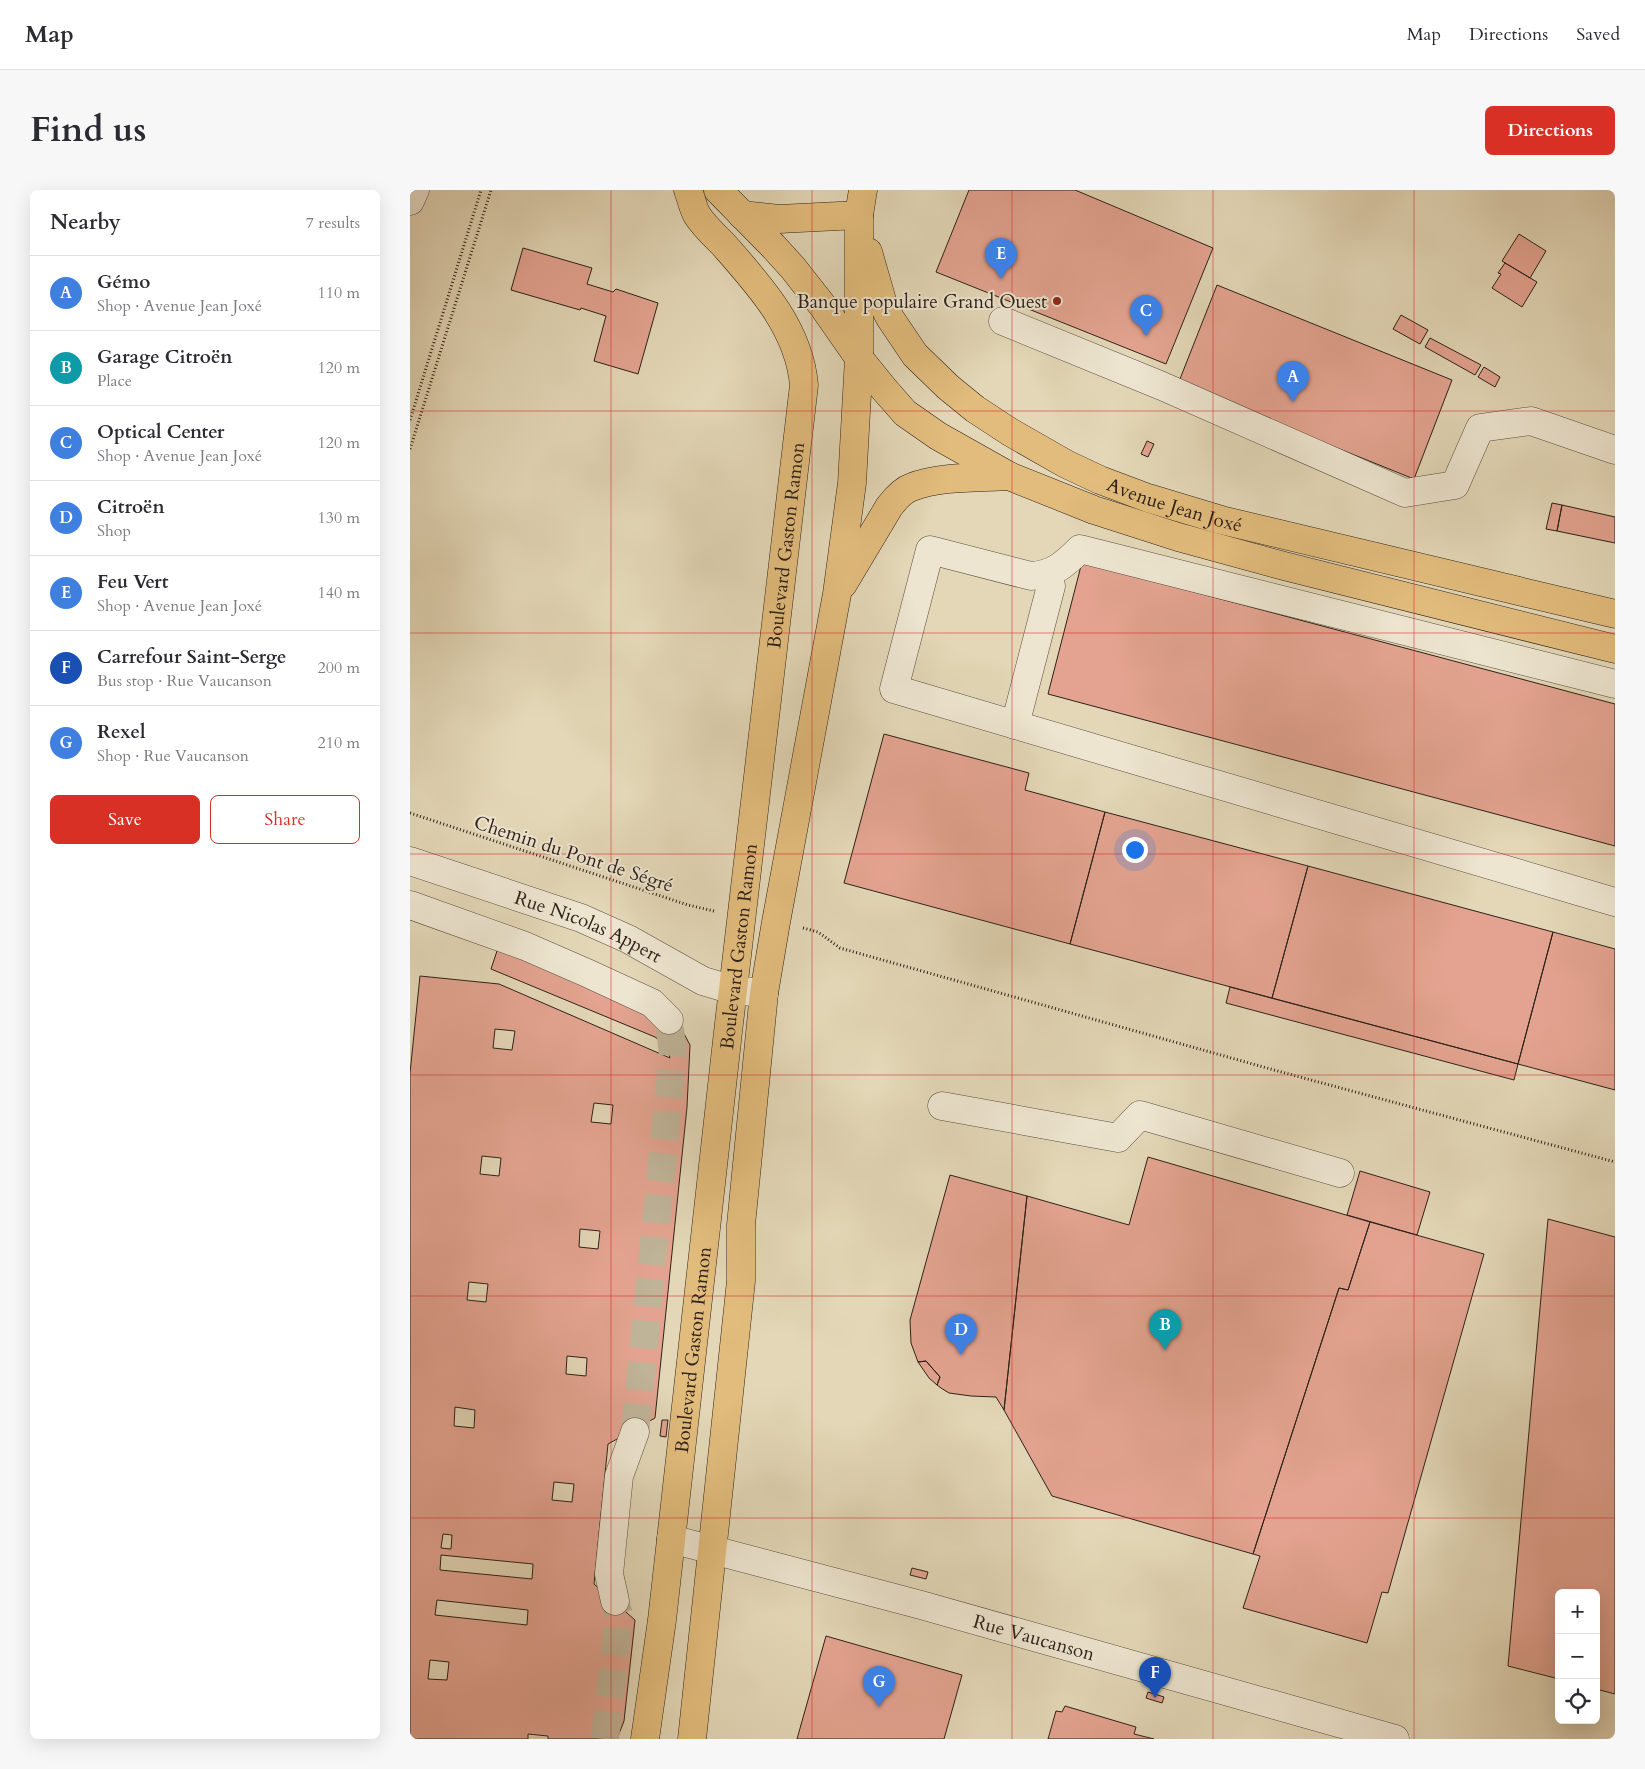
<!DOCTYPE html>
<html lang="en">
<head>
<meta charset="utf-8">
<style>
	body { margin:0; font-family:Cardo,serif; background:#f7f7f7; color:#2b2b33 }
	.controls { position:absolute; right:15px; bottom:15px; display:grid; overflow:hidden; border-radius:8px; box-shadow:0 5px 20px #0002 }
	.controls button { width:45px; height:45px; display:grid; place-items:center; padding:0; border:0; border-bottom:1px solid #e1e1e2; background:#fff; color:#2b2b33; font:25px sans-serif }
	.you { position:absolute; left:724px; top:659px; width:18px; height:18px; margin:-12px; border:4px solid #fff; border-radius:50%; background:#1a73e8; box-shadow:0 0 0 8px #1a73e833 }
	.badge { display:grid; place-items:center; width:32px; height:32px; border-radius:50%; background:#d93025; color:#fff; font-size:16px; font-weight:700 }
	.pin { position:absolute; translate:-50% -41px; filter:drop-shadow(0 1px 2px #0008) }
	.pin::after { content:''; position:absolute; top:26px; width:18px; height:15px; background:inherit; clip-path:polygon(0 0,100% 0,50% 100%) }
	.list { margin:0; padding:0; list-style:none }
	h2 { display:flex; justify-content:space-between; align-items:center; height:65px; margin:0; padding:0 20px; font-size:21px }
	h2 small { font-size:16px; font-weight:400; color:#7c7c81 }
	.list li { display:grid; grid-template-columns:32px 1fr auto; gap:15px; align-items:center; box-sizing:border-box; height:75px; padding:0 20px; border-top:1px solid #e1e1e2 }
	.list b { display:block; font-size:19px; white-space:nowrap }
	.list p { margin:0; font-size:16px; white-space:nowrap; color:#7c7c81 }
	.list em { font-size:16px; font-style:normal; color:#7c7c81 }
	.actions { display:flex; gap:10px; padding:15px 20px }
	.actions a { flex:1; padding:11px 0; border:1px solid #d93025; border-radius:8px; text-align:center; font-size:18px; color:#d93025 }
	.actions .main { background:#d93025; color:#fff }
	.icon { flex:none; width:28px; height:28px; fill:none; stroke:currentColor; stroke-width:2; stroke-linecap:round; stroke-linejoin:round }
	.map { position:relative; flex:none; width:1205px; height:1549px; overflow:hidden; border-radius:8px }
	header { display:flex; align-items:center; gap:30px; box-sizing:border-box; height:70px; padding:0 25px; background:#fff; border-bottom:1px solid #e1e1e2 }
	header strong { font-size:24px }
	nav { display:flex; gap:28px; margin-inline-start:auto; font-size:18px }
	.intro { display:flex; align-items:center; justify-content:space-between; box-sizing:border-box; height:120px; padding:0 30px }
	h1 { margin:0; font-size:35px }
	.button { padding:12px 22px; border-radius:8px; background:#d93025; color:#fff; font-size:18px; font-weight:700 }
	main { display:flex; gap:30px; padding:0 30px }
	aside { flex:1; background:#fff; border-radius:8px; box-shadow:0 5px 20px #0002 }
	.map>svg:first-child { display:block }
</style>
</head>
<body>
<header>
<strong>Map</strong>
<nav><a>Map</a><a>Directions</a><a>Saved</a></nav>
</header>
<div class="intro"><h1>Find us</h1><a class="button">Directions</a></div>
<main>
<aside>
<h2>Nearby<small>7 results</small></h2>
<ul class="list">
<li><span class="badge" style="background:#3f7fe0">A</span><div><b>Gémo</b><p>Shop · Avenue Jean Joxé</p></div><em>110 m</em></li>
<li><span class="badge" style="background:#0f9aa8">B</span><div><b>Garage Citroën</b><p>Place</p></div><em>120 m</em></li>
<li><span class="badge" style="background:#3f7fe0">C</span><div><b>Optical Center</b><p>Shop · Avenue Jean Joxé</p></div><em>120 m</em></li>
<li><span class="badge" style="background:#3f7fe0">D</span><div><b>Citroën</b><p>Shop</p></div><em>130 m</em></li>
<li><span class="badge" style="background:#3f7fe0">E</span><div><b>Feu Vert</b><p>Shop · Avenue Jean Joxé</p></div><em>140 m</em></li>
<li><span class="badge" style="background:#1a4fb4">F</span><div><b>Carrefour Saint-Serge</b><p>Bus stop · Rue Vaucanson</p></div><em>200 m</em></li>
<li><span class="badge" style="background:#3f7fe0">G</span><div><b>Rexel</b><p>Shop · Rue Vaucanson</p></div><em>210 m</em></li>
</ul>
<div class="actions"><a class="main">Save</a><a>Share</a></div>
</aside>
<div class="map">
<svg width="1205" height="1549" viewBox="0 0 1205 1549">
	<rect width="100%" height="100%" fill="#e3d7b7"/>
	<filter id="stains"><feTurbulence type="fractalNoise" baseFrequency=".004" numOctaves="4"/><feColorMatrix values="0 0 0 0 .2 0 0 0 0 .09 0 0 0 0 .02 0 0 0 .5 -.17"/></filter>
	<radialGradient id="worn" r=".72"><stop offset=".6" stop-color="#630" stop-opacity="0"/><stop offset="1" stop-color="#630" stop-opacity=".3"/></radialGradient>
	<!-- building -->
	<path fill="#e3a390" stroke="#2d211a" fill-rule="evenodd" d="M559,0H665L803,58L756,174L526,82Z
		M1109,44L1136,61L1120,88L1092,71Z
		M113,58L182,78L177,94L203,102L206,99L248,113L228,184L184,171L196,126L171,118L170,120L101,100Z
		M1095,73L1127,92L1112,117L1082,98L1091,84L1088,83Z
		M807,95L1042,190L1004,289L768,194Z
		M991,125L1018,140L1010,154L983,139Z
		M1020,148L1071,175L1065,185L1015,157Z
		M1074,177L1090,187L1085,197L1068,187Z
		M737,251L744,254L738,267L731,264Z
		M1142,313L1152,315L1147,341L1136,339Z
		M1152,315L1205,327V353L1147,341Z
		M672,372L1205,514V656L638,504Z
		M474,544L619,583L615,600L695,622L660,754L434,693Z
		M695,622L898,676L862,808L660,754Z
		M898,676L1143,742L1108,874L862,808Z
		M1143,742L1205,759V900L1108,874Z
		M89,755L256,827L271,838L280,855L277,917L245,1228L198,1254L184,1394L225,1430L214,1531L207,1549H138V1546L118,1544V1549H0V883L10,786L89,794L260,868L256,855L245,847L81,779ZM85,839L105,841L102,860L83,858ZM184,913L203,915L201,934L181,932ZM72,966L91,968L89,986L70,984ZM170,1039L190,1041L188,1059L169,1057ZM59,1092L78,1094L76,1112L57,1110ZM157,1166L177,1168L176,1186L156,1184ZM45,1217L65,1220L64,1238L44,1236ZM144,1292L164,1294L162,1312L142,1310ZM33,1344L42,1345L41,1359L31,1358ZM31,1365L123,1374L122,1389L30,1380ZM27,1410L118,1420L117,1435L25,1425ZM20,1470L39,1472L37,1490L18,1489Z
		M820,797L1108,874L1104,890L816,813Z
		M738,967L960,1032L938,1100L929,1098L843,1364L642,1306L594,1220L617,1006L719,1035Z
		M950,981L1020,1002L1007,1045L937,1025Z
		M540,985L617,1006L594,1220L586,1207L561,1206L539,1203L531,1198L527,1195L530,1187L516,1171L508,1172L501,1153L500,1130Z
		M1138,1029L1205,1047V1504L1186,1499V1403H1149V1489L1098,1476Z
		M960,1032L1074,1064L978,1403L972,1402L957,1453L833,1418L850,1366L843,1364L929,1098L938,1100Z
		M516,1171L530,1187L527,1195L519,1188L508,1172Z
		M252,1230H258L256,1247L250,1246Z
		M502,1378L518,1382L516,1389L500,1385Z
		M416,1446L552,1485L534,1549H387Z
		M738,1502L754,1507L752,1513L736,1508Z
		M655,1516L726,1537L724,1544L744,1549H638L646,1521L652,1522Z"/>
	<g fill="none" stroke-linecap="round" stroke-linejoin="round">
		<!-- minor-tunnel -->
		<path stroke="#bfb398" stroke-width="28" stroke-dasharray="28 14" stroke-linecap="butt" d="M225,1242L263,864L259,830
			M195,1549L209,1425L205,1411"/>
		<defs>
			<g id="minor">
				<path d="M0,11L5,0"/>
				<path d="M593,131L752,196L995,303L1045,295L1070,238L1121,231L1205,260"/>
				<path d="M1205,494L670,359C655,374 643,385 621,386L520,360L484,499L1205,712"/>
				<path d="M605,535L641,396L638,384"/>
				<path id="s1" d="M0,671L171,728L218,749L293,791L323,800L354,803"/>
				<path d="M0,715L115,756L177,783L242,813L259,830"/>
				<path d="M532,916L708,948L730,925L930,983"/>
				<path id="s2" d="M261,1349L511,1415L985,1549"/>
				<path d="M205,1411L199,1384L209,1286L225,1242"/>
			</g>
			<g id="major">
				<path d="M308,0L363,56L383,78L412,115L449,168L474,199L495,223L528,246L599,286L684,320L768,347L874,376L1205,459"/>
				<path d="M332,25L369,29L449,25"/>
				<path id="s3" d="M458,62L473,114L480,128L505,165L538,197L565,219L600,242L656,274L690,290L738,308L811,330L1205,424"/>
				<path d="M433,394L479,317C485,309 493,300 502,297C530,286 569,288 599,286"/>
				<path id="s4" d="M235,1549L252,1430L318,842L394,195C389,138 349,95 313,54C304,45 294,36 287,25C283,18 281,8 278,0"/>
				<path d="M282,1549L331,1091V1035L354,803L366,732L427,404L442,293L449,168V25L453,0"/>
			</g>
		</defs>
		<!-- minor casing -->
		<use href="#minor" stroke="#5a4e41" stroke-width="29"/>
		<!-- major casing -->
		<use href="#major" stroke="#2d211a" stroke-width="29"/>
		<!-- path -->
		<path stroke="#2d211a" stroke-width="3" stroke-dasharray="1 2.5" stroke-linecap="butt" d="M0,230L71,0
			M0,259L81,0
			M0,623L278,715L304,721
			M393,738L408,742L430,758L864,880L1205,972"/>
		<!-- minor -->
		<use href="#minor" stroke="#ede5d0" stroke-width="28"/>
		<!-- major -->
		<use href="#major" stroke="#e2bc7c" stroke-width="28"/>
	</g>
	<!-- grid -->
	<path fill="none" stroke="#d62828" stroke-width="1" stroke-opacity="0.55" d="M201,0V1549M402,0V1549M602,0V1549M803,0V1549M1004,0V1549M0,221H1205M0,443H1205M0,664H1205M0,885H1205M0,1106H1205M0,1328H1205"/>
	<!-- markers -->
	<circle fill="#8f2418" stroke="#ede5d0" stroke-width="2" cx="647" cy="111" r="5"/>
	<g text-anchor="middle" stroke-width="4" stroke-linejoin="round" paint-order="stroke">
		<!-- poi labels -->
		<g font-size="19" fill="#2d211a" stroke="#ede5d0" text-anchor="end">
			<text x="637" y="118">Banque populaire Grand Ouest</text>
		</g>
		<!-- street labels -->
		<g font-size="19" fill="#2d211a" stroke="#ede5d0">
			<text dy="7" stroke="none"><textPath href="#s3" startOffset="418">Avenue Jean Joxé</textPath></text>
			<text dy="7" stroke="none"><textPath href="#s4" startOffset="1202">Boulevard Gaston Ramon</textPath></text>
			<text transform="translate(164 663) rotate(18)" y="7">Chemin du Pont de Ségré</text>
			<text dy="7" stroke="none"><textPath href="#s1" startOffset="190">Rue Nicolas Appert</textPath></text>
			<text dy="7" stroke="none"><textPath href="#s4" startOffset="798">Boulevard Gaston Ramon</textPath></text>
			<text dy="7" stroke="none"><textPath href="#s4" startOffset="392">Boulevard Gaston Ramon</textPath></text>
			<text dy="7" stroke="none"><textPath href="#s2" startOffset="376">Rue Vaucanson</textPath></text>
		</g>
	</g>
	<rect width="100%" height="100%" filter="url(#stains)"/>
	<rect width="100%" height="100%" fill="url(#worn)"/>
</svg>
<div class="controls">
<button>+</button>
<button>−</button>
<button><svg class="icon" aria-label="locate" viewBox="0 0 24 24"><circle cx="12" cy="12" r="6"/><path d="M12 2v4M12 18v4M2 12h4M18 12h4"/></svg></button>
</div>
<div class="you"></div>
<div class="pin badge" style="left:883px;top:212px;background:#3f7fe0">A</div>
<div class="pin badge" style="left:755px;top:1160px;background:#0f9aa8">B</div>
<div class="pin badge" style="left:736px;top:146px;background:#3f7fe0">C</div>
<div class="pin badge" style="left:551px;top:1165px;background:#3f7fe0">D</div>
<div class="pin badge" style="left:591px;top:89px;background:#3f7fe0">E</div>
<div class="pin badge" style="left:745px;top:1508px;background:#1a4fb4">F</div>
<div class="pin badge" style="left:469px;top:1517px;background:#3f7fe0">G</div>
</div>
</main>
</body>
</html>
